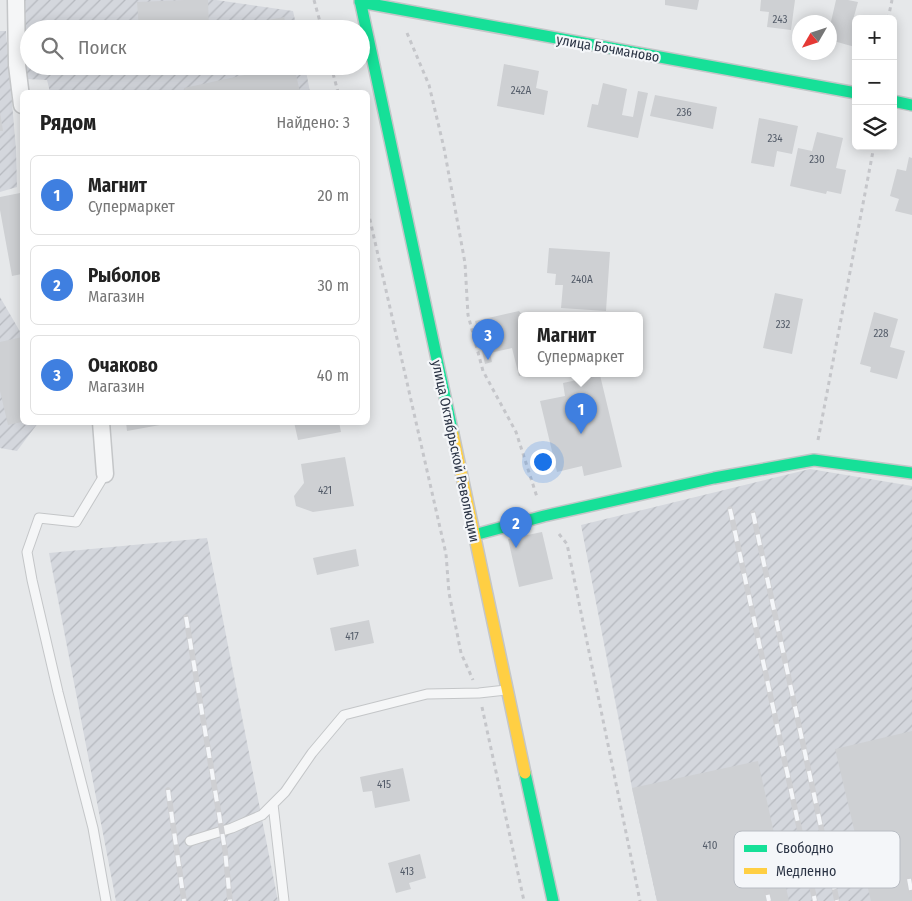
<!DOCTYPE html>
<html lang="ru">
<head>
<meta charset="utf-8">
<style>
	body { margin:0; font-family:"Fira Sans Condensed",sans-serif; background:#f2f2f2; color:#222 }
	.controls { position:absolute; right:15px; top:15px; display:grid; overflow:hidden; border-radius:8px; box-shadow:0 2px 12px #0003 }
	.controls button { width:45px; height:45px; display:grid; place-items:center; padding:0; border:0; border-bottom:1px solid #e0e0e0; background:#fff; color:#222; font:25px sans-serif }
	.compass { position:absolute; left:792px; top:15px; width:45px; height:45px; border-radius:50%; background:#fff; box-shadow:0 2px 12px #0003; rotate:231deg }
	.you { position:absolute; left:542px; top:461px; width:18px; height:18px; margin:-12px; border:4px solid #fff; border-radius:50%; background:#1a73e8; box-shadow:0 0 0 8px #1a73e833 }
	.badge { display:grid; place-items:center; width:32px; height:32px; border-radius:50%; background:#6c737f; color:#fff; font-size:16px; font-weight:700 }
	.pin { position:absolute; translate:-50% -41px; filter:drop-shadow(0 1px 2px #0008) }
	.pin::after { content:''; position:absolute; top:26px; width:18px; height:15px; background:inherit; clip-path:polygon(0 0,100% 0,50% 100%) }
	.popup { position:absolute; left:518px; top:312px; width:125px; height:65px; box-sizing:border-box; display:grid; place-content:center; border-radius:8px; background:#fff; filter:drop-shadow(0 1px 4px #0005); font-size:16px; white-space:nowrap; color:#767676 }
	.popup b { font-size:19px; color:#222 }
	.popup::after { content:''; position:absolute; left:50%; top:100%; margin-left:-10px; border:10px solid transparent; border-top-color:#fff }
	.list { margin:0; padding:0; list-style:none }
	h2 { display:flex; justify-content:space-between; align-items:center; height:65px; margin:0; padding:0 20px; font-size:21px }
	h2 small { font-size:16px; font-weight:400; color:#767676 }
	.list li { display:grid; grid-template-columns:32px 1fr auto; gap:15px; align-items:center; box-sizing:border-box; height:80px; margin:0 10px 10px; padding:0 10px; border:1px solid #e0e0e0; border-radius:8px }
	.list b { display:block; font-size:19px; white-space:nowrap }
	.list p { margin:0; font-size:16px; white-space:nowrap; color:#767676 }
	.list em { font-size:16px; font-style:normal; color:#767676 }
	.icon { flex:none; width:28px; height:28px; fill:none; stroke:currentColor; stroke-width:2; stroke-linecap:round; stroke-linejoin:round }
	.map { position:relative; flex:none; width:912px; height:901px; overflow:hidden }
	.search { position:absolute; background:#fff; box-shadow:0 2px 12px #0003; left:20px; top:20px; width:350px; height:55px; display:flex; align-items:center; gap:12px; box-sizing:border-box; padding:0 18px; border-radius:28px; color:#767676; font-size:19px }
	.panel { position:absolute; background:#fff; box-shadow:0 2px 12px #0003; left:20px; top:90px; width:350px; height:335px; border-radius:8px }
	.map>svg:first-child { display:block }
</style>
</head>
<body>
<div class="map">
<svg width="912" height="901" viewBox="0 0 912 901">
	<defs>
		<pattern id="industrial-furrows" width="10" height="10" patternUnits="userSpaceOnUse" patternTransform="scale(1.25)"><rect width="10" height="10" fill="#d4d7dd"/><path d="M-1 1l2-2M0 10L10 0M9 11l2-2" fill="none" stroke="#b6b9bf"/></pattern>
	</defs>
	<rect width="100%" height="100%" fill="#e6e8ea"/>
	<!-- industrial -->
	<path fill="url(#industrial-furrows)" d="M23,0H216L293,11L297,29H29V66H305L310,92H50L47,80L26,79Z
		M0,31H6L16,150L17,187L0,192Z
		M0,297L22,335V422L38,423L17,451L0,448Z
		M810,469L912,486V901H657L632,788L581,525Z
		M207,538L278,901H116L49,553Z"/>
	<!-- building -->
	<path fill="#ced0d3" d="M185,0H208L209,29H139L137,2Z
		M665,0H699L697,10L665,5Z
		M761,0H795L791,30L767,27L769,12L760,11Z
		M836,0H848L858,2L853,20H856L855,47L830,40V26Z
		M284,17L287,29H249L248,24Z
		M504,64L539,71L536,88L548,91L544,115L497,106Z
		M257,66H294L300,92H185L184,88L258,72Z
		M603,83L627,89L622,115L633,117L638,91L648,93L638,138L587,127L592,104L598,105Z
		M655,95L717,107L713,129L650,116Z
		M0,112L3,131H0Z
		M759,118L798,126L792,154L777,151L774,167L751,163Z
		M817,132L843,138L836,168L846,170L841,194L827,191L826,194L790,186L798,148L812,151Z
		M909,157L912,158V215L895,211L899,199L890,196L897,169L906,171Z
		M20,193L22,206V274L12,276L0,210V197Z
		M549,248L610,252L606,311L561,308L563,285H555L556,274L547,273Z
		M775,293L803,299L792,354L763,348Z
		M519,311L522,315V373L528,374L519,376L512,348L490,353L492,362L485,364L475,321Z
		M874,312L898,319L890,347L905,351L897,379L870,372L871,367L860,364Z
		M22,337V422L8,425L0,391V342Z
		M600,375L622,467L584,476L582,466L557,472L540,401L565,396L563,383Z
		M126,422H171V423L127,431Z
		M294,422H339L341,432L298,440Z
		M345,457L354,506L313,512L296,506L294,496L304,483L301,464Z
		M542,532L553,579L519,587L508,539Z
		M356,549L359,566L317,575L313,558Z
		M369,620L374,643L335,651L330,628Z
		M912,731V901H871L835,749Z
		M758,761L789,901H657L632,788Z
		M403,768L410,801L375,808L372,791L363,792L360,777Z
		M420,854L426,878L409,883L411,889L396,893L388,863Z"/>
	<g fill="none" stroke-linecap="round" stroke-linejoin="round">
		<defs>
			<path id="lane" d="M105,474L76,522L39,518L27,552L32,580L58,692L93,828L106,901
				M273,804L284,901
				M190,841L232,828L262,815L285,792L312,753L344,715L427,694L479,693L506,690"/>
			<path id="street" d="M16,0L17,65L22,105
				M101,422L105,474"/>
			<path id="fast" d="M360,0L453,434
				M360,2L856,93
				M893,101L912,105
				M474,535L544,516L714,478L814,460L912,473
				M525,773L553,901"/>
			<path id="slow" d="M453,434L525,773"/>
		</defs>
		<!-- lane casing -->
		<use href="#lane" stroke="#c4c6c8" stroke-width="11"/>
		<!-- street casing -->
		<use href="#street" stroke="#c4c6c8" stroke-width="19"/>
		<!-- fast casing -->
		<use href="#fast" stroke="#c4c6c8" stroke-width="14"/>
		<!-- slow casing -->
		<use href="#slow" stroke="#c4c6c8" stroke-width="14"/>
		<!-- path -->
		<path stroke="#c5c6ca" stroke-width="3" stroke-dasharray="4 4" stroke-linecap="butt" d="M314,0L322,29
			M888,19L892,0
			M407,33L429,85L444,148L465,263L468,315L483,371L516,432L537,497
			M331,66L338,92
			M368,211L446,554L449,593L461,653L473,680
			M818,440L874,146
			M559,534L567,544L640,901
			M482,707L524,901"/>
		<!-- lane -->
		<use href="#lane" stroke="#f5f6f7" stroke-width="9"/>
		<!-- street -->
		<use href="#street" stroke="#f5f6f7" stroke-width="16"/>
		<!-- fast -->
		<use href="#fast" stroke="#16e098" stroke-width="11"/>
		<!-- slow -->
		<use href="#slow" stroke="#ffcf43" stroke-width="11"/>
		<defs>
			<path id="rail" d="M730,509L815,901
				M753,513L837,901
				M186,617L225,850L230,901
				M168,790L184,901
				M758,852L769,901
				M909,879L912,895"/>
		</defs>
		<!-- rail casing -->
		<use href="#rail" stroke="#cecfd2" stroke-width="5.5"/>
		<!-- rail -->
		<use href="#rail" stroke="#f4f6f9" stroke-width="4" stroke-dasharray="11" stroke-linecap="butt"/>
	</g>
	<g text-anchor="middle" stroke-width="4.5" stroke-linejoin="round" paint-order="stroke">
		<!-- number labels -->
		<g font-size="11" fill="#545c69">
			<text x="780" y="23">243</text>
			<text x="521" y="94">242А</text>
			<text x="684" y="116">236</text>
			<text x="775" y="142">234</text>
			<text x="817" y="163">230</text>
			<text x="582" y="283">240А</text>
			<text x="783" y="328">232</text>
			<text x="881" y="337">228</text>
			<text x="325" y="494">421</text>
			<text x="352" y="640">417</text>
			<text x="384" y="788">415</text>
			<text x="710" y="849">410</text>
			<text x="407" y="875">413</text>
		</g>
		<!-- street labels -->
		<g font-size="14" fill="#2b3445" stroke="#f4f6f9">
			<text transform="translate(608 48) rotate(10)" y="5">улица Бочманово</text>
			<text transform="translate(456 451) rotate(78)" y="5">улица Октябрьской Революции</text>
		</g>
	</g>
	<!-- legend -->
	<rect x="734" y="831" width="166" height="57" rx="8" fill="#f4f6f9" stroke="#b8bcc3" stroke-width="1"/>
	<rect x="744" y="845" width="23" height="7" fill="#16e098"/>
	<rect x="744" y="868" width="23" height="6" fill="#ffcf43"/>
	<g font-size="14" fill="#2b3445">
		<text x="776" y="853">Свободно</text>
		<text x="776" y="876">Медленно</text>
	</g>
</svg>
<div class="controls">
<button>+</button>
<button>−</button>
<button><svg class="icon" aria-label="layers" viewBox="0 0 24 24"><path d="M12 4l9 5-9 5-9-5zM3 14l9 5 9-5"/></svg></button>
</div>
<svg class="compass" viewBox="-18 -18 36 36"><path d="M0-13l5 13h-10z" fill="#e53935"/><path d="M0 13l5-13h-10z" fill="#767676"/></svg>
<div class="you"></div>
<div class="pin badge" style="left:581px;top:434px;background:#3f7fe0">1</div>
<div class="popup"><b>Магнит</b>Супермаркет</div>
<div class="pin badge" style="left:516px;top:548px;background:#3f7fe0">2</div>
<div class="pin badge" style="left:488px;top:360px;background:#3f7fe0">3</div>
<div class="search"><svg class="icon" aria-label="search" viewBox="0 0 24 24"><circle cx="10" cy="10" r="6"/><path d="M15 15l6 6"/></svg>Поиск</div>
<section class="panel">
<h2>Рядом<small>Найдено: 3</small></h2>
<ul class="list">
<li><span class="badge" style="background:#3f7fe0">1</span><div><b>Магнит</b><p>Супермаркет</p></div><em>20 m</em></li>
<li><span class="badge" style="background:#3f7fe0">2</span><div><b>Рыболов</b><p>Магазин</p></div><em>30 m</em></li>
<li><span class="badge" style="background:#3f7fe0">3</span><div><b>Очаково</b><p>Магазин</p></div><em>40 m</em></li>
</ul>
</section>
</div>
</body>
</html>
